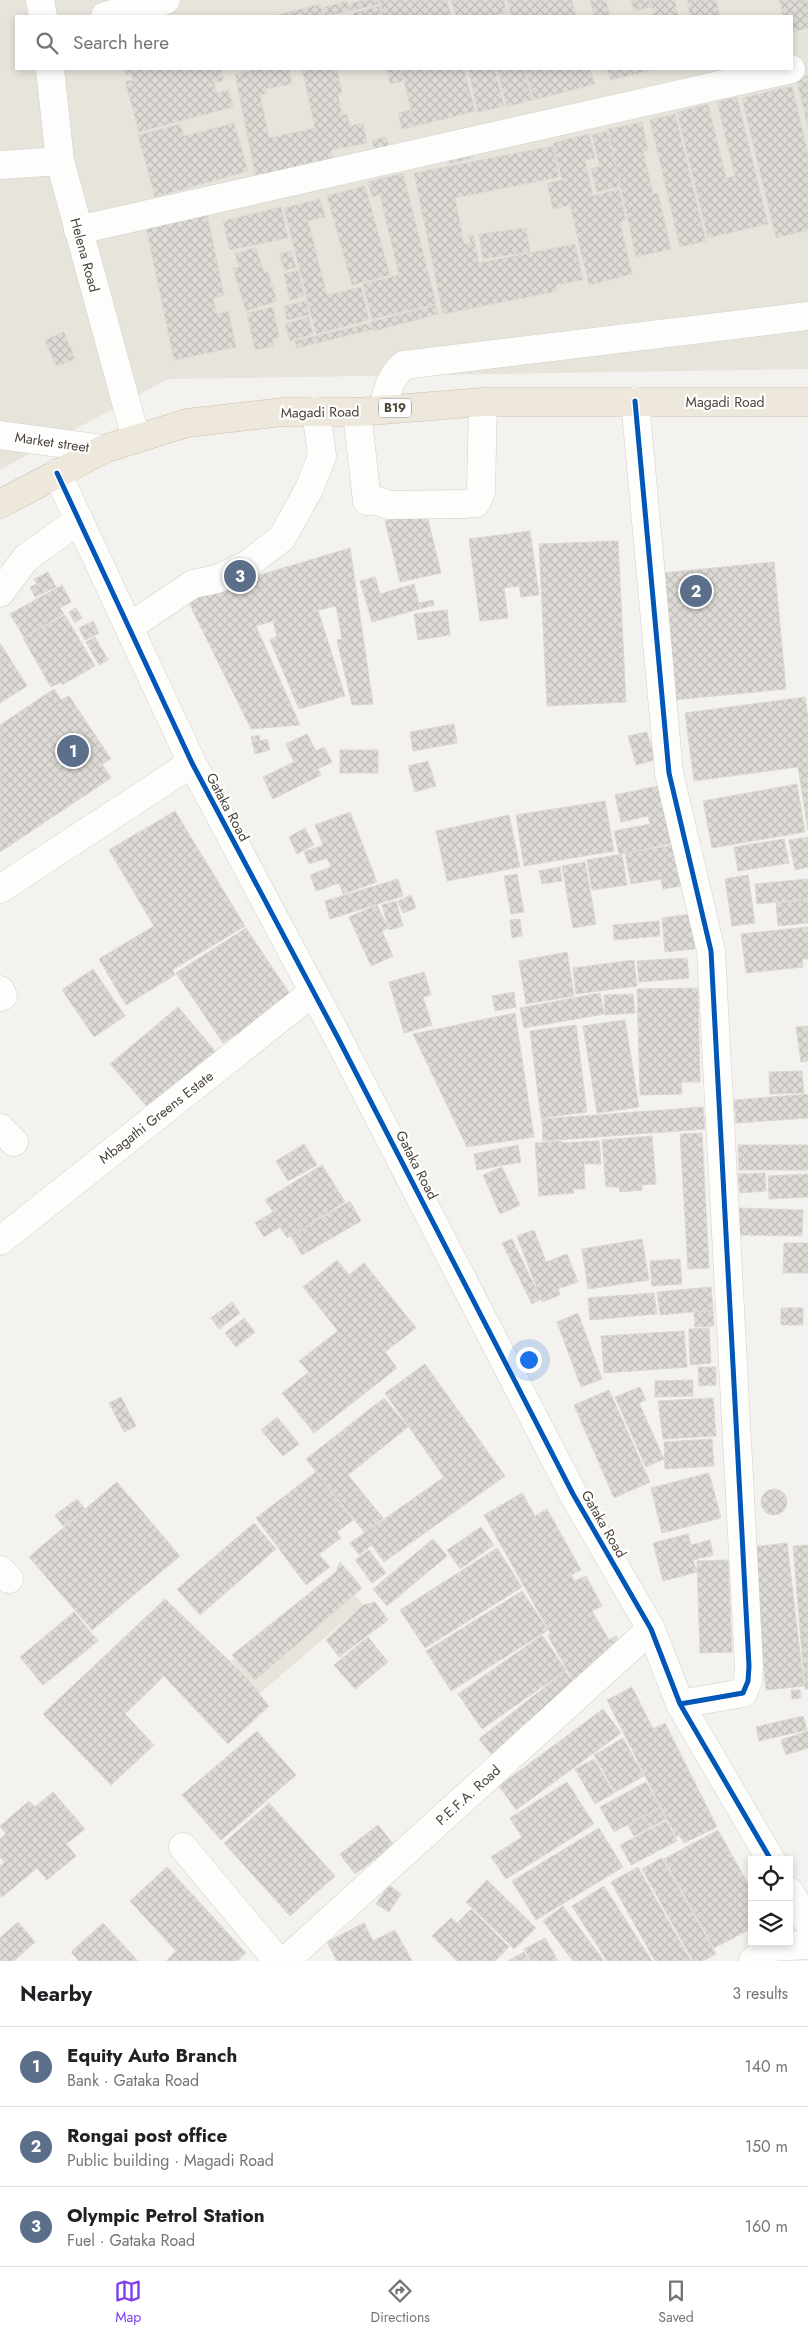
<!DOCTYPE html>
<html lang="en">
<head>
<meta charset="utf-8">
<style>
	body { margin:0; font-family:Jost,sans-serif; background:#f6f6f6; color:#202124 }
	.controls { position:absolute; right:15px; bottom:15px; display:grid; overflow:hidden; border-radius:0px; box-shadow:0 2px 8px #0003 }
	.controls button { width:45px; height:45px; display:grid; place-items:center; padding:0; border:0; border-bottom:1px solid #e0e0e0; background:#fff; color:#202124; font:25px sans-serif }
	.you { position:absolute; left:528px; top:1359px; width:18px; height:18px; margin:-12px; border:4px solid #fff; border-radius:50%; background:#1a73e8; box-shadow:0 0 0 8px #1a73e833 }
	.badge { display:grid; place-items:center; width:32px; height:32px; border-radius:50%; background:#7c3aed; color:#fff; font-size:16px; font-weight:700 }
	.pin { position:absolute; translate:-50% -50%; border:2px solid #fff; box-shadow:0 1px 5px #0006 }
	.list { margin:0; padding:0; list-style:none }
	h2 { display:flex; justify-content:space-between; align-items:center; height:65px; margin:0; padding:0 20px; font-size:21px }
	h2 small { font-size:16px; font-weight:400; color:#757577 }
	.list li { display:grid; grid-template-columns:32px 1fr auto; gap:15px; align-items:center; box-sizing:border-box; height:80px; padding:0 20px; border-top:1px solid #e0e0e0 }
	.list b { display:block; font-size:19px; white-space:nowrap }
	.list p { margin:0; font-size:16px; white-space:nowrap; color:#757577 }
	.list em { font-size:16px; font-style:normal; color:#757577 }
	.icon { flex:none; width:28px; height:28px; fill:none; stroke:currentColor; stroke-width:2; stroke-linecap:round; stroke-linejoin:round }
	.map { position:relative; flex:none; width:808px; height:1961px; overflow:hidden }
	.search { position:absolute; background:#fff; box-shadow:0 2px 8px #0003; left:15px; right:15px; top:15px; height:55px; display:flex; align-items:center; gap:12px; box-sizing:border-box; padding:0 18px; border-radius:0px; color:#757577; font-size:19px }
	.sheet { height:305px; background:#fff }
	nav { display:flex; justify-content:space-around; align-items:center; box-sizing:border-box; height:70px; border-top:1px solid #e0e0e0; background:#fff; font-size:14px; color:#757577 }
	nav a { display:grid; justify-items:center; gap:2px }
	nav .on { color:#7c3aed }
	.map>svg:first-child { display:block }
</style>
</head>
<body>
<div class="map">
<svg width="808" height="1961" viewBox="0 0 808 1961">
	<defs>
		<pattern id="building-cross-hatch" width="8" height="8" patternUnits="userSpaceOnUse" patternTransform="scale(1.25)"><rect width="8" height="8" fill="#dedbd6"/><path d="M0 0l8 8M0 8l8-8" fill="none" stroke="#c0bdb8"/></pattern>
	</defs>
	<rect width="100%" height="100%" fill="#f4f2ee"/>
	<!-- residential -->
	<path fill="#e7e4dc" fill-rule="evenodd" d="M0,0H808V369L168,379L0,470ZM16,16H792V69H16Z
		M336,1572L363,1605L259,1694L231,1661Z"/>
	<!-- building -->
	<path fill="url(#building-cross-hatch)" stroke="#dcd9d4" d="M363,0H378L379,4L351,11L349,4Z
		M379,0H447L451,16H383Z
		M451,0H504L507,12L491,16H456Z
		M507,0H572L576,16H511Z
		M590,0H606L610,16H594Z
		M631,0H650L652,7L634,11Z
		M650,0H675L678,16H654Z
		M687,0H716L720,16H690Z
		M779,0H808V28L792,32V16H783Z
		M347,1L350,11L325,16L322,8Z
		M320,4L323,16H274Z
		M379,6L382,16H354L353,13Z
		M123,69H221L224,80L214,83L217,93L228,90L233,107L139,132L125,81L133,80L132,74L125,75Z
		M259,69H289L292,84L265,89L266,94L260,95L269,138L315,128L302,69H337L342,94L338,95L342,115L347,114L350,126L363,123L367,143L331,150L333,162L256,178L235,74Z
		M387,69H400L403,81L390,84Z
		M401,69H464L475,111L415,126Z
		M468,69H495L504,106L478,112Z
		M497,69H524L532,100L507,107Z
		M525,69H590L595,84L534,100Z
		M607,69H656L610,80Z
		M808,75V127L796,78Z
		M792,86L808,153V230L776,238L742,98Z
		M737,97L768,224L708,238L677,112L708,104L726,178L735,176L717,102Z
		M410,110L415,126L402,129L398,113Z
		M675,114L706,241L680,247L650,120Z
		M642,122L648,150L643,151L653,194L658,193L671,249L636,257L608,129Z
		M234,123L248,171L155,197L138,135L180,124L184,136Z
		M607,131L621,186L597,192L591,169L600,166L592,135Z
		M589,134L595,158L585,160L593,196L619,189L626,220L620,222L632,274L589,285L570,205L553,209L547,183L562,180L553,143Z
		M386,137L389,146L374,150L372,140Z
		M470,146L473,158L449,164L446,152Z
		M553,146L559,177L455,198L464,244L471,243L468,235L473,234L479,263L575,244L583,280L556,285L558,291L443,314L414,173Z
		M403,173L436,304L372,319L363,284L399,275L380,195L372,197L368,182Z
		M365,186L390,275L352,285L327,196Z
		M320,199L325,217L308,221L327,295L361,287L369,320L316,334L284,208Z
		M281,207L288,238L230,250L223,221Z
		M207,214L224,295L213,298L217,314L228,311L236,347L174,360L146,227Z
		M526,228L530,252L483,259L479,234Z
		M256,247L264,273L268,272L277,301L246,311L233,268L239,267L235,254Z
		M291,251L296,267L285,271L279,254Z
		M298,270L304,296L290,300L284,274Z
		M306,301L309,315L287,320L284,306Z
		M436,305L438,314L374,331L371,322Z
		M273,307L279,337L272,339L274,346L255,350L247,313Z
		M309,317L313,334L290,341L285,324Z
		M371,323L373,329L297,348L295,341Z
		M64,332L75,359L56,366L45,340Z
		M426,511L441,573L400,582L385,521Z
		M530,531L539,595L521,597L519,586L504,588L508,618L480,621L469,539Z
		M618,541L626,702L547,706L539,544Z
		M350,548L373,704L352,705L337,640L342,639L336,606L318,610L345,696L299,709L270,640L277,636L273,621L256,626L300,725L251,729L186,597Z
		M774,562L786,689L673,700L661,573Z
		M48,572L56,587L35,597L30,587L37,584L34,579Z
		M375,577L380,594L414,584L419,603L433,600L434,605L372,622L360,581Z
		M62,585L71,602L60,608L64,614L24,637L10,614Z
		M76,608L82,618L75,623L69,612Z
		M447,610L450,635L418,640L414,614Z
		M65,615L95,666L62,685L61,682L51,687L23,638Z
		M93,621L99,633L85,640L79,628Z
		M95,637L108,660L99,665L86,642Z
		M0,643L27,686L0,703Z
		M54,689L61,700L69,696L111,759L102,764L111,778L0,852V725Z
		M805,697L808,718V830L798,767L694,781L685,713Z
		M454,724L457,743L413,751L410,732Z
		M647,732L655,760L636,765L628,736Z
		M307,734L316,751L324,747L332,762L318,769L321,775L273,799L263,777L294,762L286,744Z
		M259,735L260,741L267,739L270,750L255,754L251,737Z
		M340,750H378V773H340Z
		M428,761L436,786L415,792L408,766Z
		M797,784L805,832L712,848L703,801Z
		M663,785L684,841L619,854L614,831L650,824L648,816L621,822L615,795Z
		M605,801L614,851L524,866L516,815Z
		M175,811L245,926L172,970L175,975L126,1005L99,959L154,926L109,850Z
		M350,812L377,882L343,894L339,883L316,891L310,875L331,867L327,858L309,864L304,852L323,845L315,825Z
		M509,815L520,867L447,881L436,831Z
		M305,828L314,845L297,854L289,837Z
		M808,837V867L795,870L789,840Z
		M784,839L789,863L738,871L734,847Z
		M680,844L687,885L663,889L661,879L631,884L625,853Z
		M622,854L627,885L592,890L587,860Z
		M585,862L596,924L573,928L562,866Z
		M560,867L562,881L542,884L539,871Z
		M517,874L524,912L511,914L504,876Z
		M748,875L755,923L732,926L725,879Z
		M398,879L403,896L330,919L325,901Z
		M808,879V899L757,904L755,884Z
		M411,895L416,908L403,913L398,901Z
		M808,900V923L778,926L776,903Z
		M396,901L403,926L389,930L382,905Z
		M377,905L388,928L382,931L393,956L371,966L349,917Z
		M691,914L695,949L665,952L662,918Z
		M520,919L522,936L512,938L510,920Z
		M659,921L660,936L614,940L613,925Z
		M808,927V959H802L803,967L746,973L741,934Z
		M246,928L292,997L223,1043L176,973Z
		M567,952L574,996L526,1004L519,961Z
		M687,958L689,978L639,982L637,961Z
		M634,960L637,986L576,994L573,968Z
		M93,969L125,1016L94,1037L62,990Z
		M424,972L431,995L423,997L432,1025L404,1033L389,982Z
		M698,988L700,1082H681L682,1094L640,1095L637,989Z
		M514,992L516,1007L495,1011L492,996Z
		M600,993L604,1014L524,1028L520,1008Z
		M633,994L635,1013L605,1015L604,995Z
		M178,1007L217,1053L150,1110L110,1064Z
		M515,1013L534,1137L467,1147L413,1034Z
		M625,1020L639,1107L597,1113L583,1026Z
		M576,1025L587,1112L541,1118L530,1031Z
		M808,1026V1061L801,1062L796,1027Z
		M802,1071L804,1093L770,1094L769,1072Z
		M808,1094V1118L736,1123L734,1100Z
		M703,1107L705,1129L543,1141L542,1119Z
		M702,1133L709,1268L688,1269L680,1134Z
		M652,1136L656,1184L642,1185V1190L620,1192L619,1187H606L602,1140Z
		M562,1141V1143L599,1141L601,1164H584L585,1189H573L574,1193L539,1196L535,1143Z
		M304,1144L317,1165L288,1181L276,1161Z
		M518,1145L521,1162L477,1170L474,1154Z
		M738,1145H808V1170H739Z
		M322,1165L345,1202L287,1238L280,1227L264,1237L255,1223L273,1212L265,1200Z
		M502,1167L520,1205L500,1214L483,1175Z
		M765,1173L766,1191L740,1193L738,1174Z
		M808,1174V1197L769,1199L768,1176Z
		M350,1201L361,1221L302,1255L291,1236Z
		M739,1208L803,1210L802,1236L739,1235Z
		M534,1230L546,1262L567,1254L578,1282L558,1289L560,1295L542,1302L517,1236Z
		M512,1239L541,1299L532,1304L502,1243Z
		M642,1239L649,1280L588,1289L582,1249Z
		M784,1243H808V1273H783Z
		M680,1259L682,1284L652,1286L650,1261Z
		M337,1260L349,1275L364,1263L416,1328L385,1352L397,1368L314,1433L282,1393L309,1372L299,1361L338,1331L303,1287Z
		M711,1287L713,1310L660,1315L657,1292Z
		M654,1293L657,1314L590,1320L588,1298Z
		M232,1302L240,1313L219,1329L211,1318Z
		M781,1308H803V1325H781Z
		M713,1311L714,1326L695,1327L694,1312Z
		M578,1313L602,1379L581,1387L557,1322Z
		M244,1318L255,1332L236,1347L225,1333Z
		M709,1328L711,1363L690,1365L689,1329Z
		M684,1331L687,1367L604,1373L601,1336Z
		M425,1364L505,1476L384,1562L372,1545L359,1555L350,1543L444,1477L385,1393Z
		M698,1367H716V1385L699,1386Z
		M693,1380V1396L655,1397V1381Z
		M640,1387L646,1400L639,1403L664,1459L646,1467L615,1397Z
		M609,1390L650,1482L614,1498L574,1405Z
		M121,1397L136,1426L124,1432L109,1403Z
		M384,1398L408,1427L348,1475L383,1518L365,1533L306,1459Z
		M713,1398L716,1436L663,1439L658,1401Z
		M277,1417L299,1444L283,1456L261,1430Z
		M712,1439L714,1466L665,1469L664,1442Z
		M316,1472L353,1520L337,1532L341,1538L319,1554L330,1567L306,1585L256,1518Z
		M709,1473L721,1518L662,1533L651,1488Z
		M117,1482L180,1556L92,1630L29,1557Z
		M761 1502a13 13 0 1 1 26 0a13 13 0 1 1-26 0Z
		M522,1493L535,1516L547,1509L581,1570L571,1575L575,1581L586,1576L602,1606L592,1611L609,1640L616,1636L625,1651L573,1680L548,1636L551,1634L484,1515Z
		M77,1499L85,1509L63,1526L55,1515Z
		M254,1523L276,1549L200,1615L177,1589Z
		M481,1527L494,1545L460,1569L447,1550Z
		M688,1534L691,1545L710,1540L713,1555L693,1560L697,1572L663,1581L653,1543Z
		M433,1539L447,1556L387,1606L373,1589Z
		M787,1543L804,1686L766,1690L750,1547Z
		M808,1545V1689H805L793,1546Z
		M497,1548L522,1587L425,1648L400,1610Z
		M369,1550L386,1573L372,1583L355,1560Z
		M728,1560L732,1652L700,1653L697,1561Z
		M340,1562L362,1588L255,1680L232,1655L336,1572Z
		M522,1591L548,1630L451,1691L426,1651Z
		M165,1599L245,1676L269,1706L228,1744L164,1676L125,1714L154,1745L111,1785L43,1714Z
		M375,1602L388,1620L339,1657L326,1640L363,1605Z
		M74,1612L98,1641L43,1685L20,1657Z
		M542,1635L566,1670L482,1729L458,1694Z
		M368,1637L388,1662L355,1689L334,1665Z
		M565,1671L582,1692L496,1760L479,1739Z
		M632,1687L653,1729L665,1723L717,1827L684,1843L679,1835L676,1837L607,1700Z
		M791,1690H800L801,1698L792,1699Z
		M603,1709L621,1733L516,1810L499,1786Z
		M803,1716L807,1730L759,1741L756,1727Z
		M257,1731L296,1775L221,1840L182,1795Z
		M808,1731V1748L786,1755L781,1740Z
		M623,1738L644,1776L615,1792L594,1755Z
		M594,1759L614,1793L595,1804L575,1769Z
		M567,1782L594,1824L506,1879L491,1857L522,1837L510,1818Z
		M646,1782L660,1807L614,1832L600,1807Z
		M53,1792L85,1829L66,1844L76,1856L47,1880L37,1868L2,1897L0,1894V1866L5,1862L0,1857V1839L6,1834L0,1826L29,1801L35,1807Z
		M269,1803L335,1876L290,1916L224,1843Z
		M660,1808L666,1819L634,1836L628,1825Z
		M666,1821L677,1841L631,1865L620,1845Z
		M378,1825L394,1845L355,1874L340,1854Z
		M599,1828L623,1867L536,1920L512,1881Z
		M718,1830L752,1891V1928L714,1948L664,1859Z
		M662,1858L716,1954L703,1961H693L642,1869Z
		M167,1867L246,1953L237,1961H166L176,1951L130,1901Z
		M638,1867L691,1961H655L611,1882Z
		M487,1880L536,1928L514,1949L466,1902Z
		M389,1885L401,1894L389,1912L376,1904Z
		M604,1886L652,1961H607L572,1906Z
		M563,1906L604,1961H573L543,1921Z
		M471,1909L509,1947L495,1961H457L432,1936L451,1918L457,1923Z
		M18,1922L35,1942L14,1961H0V1938Z
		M103,1923L138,1961H79L71,1952Z
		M364,1923L373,1941L395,1930L412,1961H337L327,1942Z
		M545,1938L558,1961H531L524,1949Z
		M524,1952L529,1961H508Z"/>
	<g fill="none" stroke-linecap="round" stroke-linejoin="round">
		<defs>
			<path id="minor" d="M40,0L43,16
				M105,16L166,0
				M50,69L60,161L136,439
				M0,165L60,161
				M78,230L791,69
				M635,401L669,773L711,951L749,1666L748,1681L743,1693L680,1704
				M383,409C387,391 390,377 404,365L808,316
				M357,412L367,501H378L389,505L464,504L476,503L481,492L483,402
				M0,435L104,449
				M57,473L192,763L338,1038L573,1494L651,1629L680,1704L771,1860
				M0,593L26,558L79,520
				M129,627L193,584L217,579L248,564L282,538L309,489L322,456L316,411
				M0,889L192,763
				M0,990L3,996L0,997
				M0,1128L14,1142
				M0,1241L313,992
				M0,1570L9,1579
				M183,1847L278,1961
				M789,1891L808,1923
				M285,1961L651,1629
				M753,1961L772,1947L808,1945"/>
			<path id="highway" d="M0,504L104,449L187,423L283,412H357L483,402H808"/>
		</defs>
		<!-- minor casing -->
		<use href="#minor" stroke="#d2d0cb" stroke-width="29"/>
		<!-- highway casing -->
		<use href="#highway" stroke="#ccbfa9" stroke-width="29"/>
		<!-- minor -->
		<use href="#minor" stroke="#fdfdfc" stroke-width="28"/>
		<!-- highway -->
		<use href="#highway" stroke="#ede8db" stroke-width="28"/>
		<defs>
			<path id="cycleway" d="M635,401L669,773L711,951L749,1666L748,1681L743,1693L680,1704
				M57,473L192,763L338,1038L573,1494L651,1629L680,1704L771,1860"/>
		</defs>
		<!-- cycleway casing -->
		<use href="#cycleway" stroke="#fff" stroke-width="8"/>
		<!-- cycleway -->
		<use href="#cycleway" stroke="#0057b8" stroke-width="5"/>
	</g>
	<g text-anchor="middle" stroke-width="4.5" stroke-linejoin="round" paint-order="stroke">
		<!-- shield labels -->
		<rect fill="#fff" stroke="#817c74" stroke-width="1" x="379" y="398.5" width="32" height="19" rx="4"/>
		<g font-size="12" font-weight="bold" fill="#4b4439">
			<text x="395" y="412">B19</text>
		</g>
		<!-- street labels -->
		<g font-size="14" fill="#4b4439" stroke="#fff">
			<text transform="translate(85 255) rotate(75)" y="5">Helena Road</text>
			<text x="725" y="407">Magadi Road</text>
			<text transform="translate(320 412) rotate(-1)" y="5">Magadi Road</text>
			<text transform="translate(52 442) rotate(8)" y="5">Market street</text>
			<text transform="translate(228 807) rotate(62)" y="5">Gataka Road</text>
			<text transform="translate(156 1117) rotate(-38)" y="5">Mbagathi Greens Estate</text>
			<text transform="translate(417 1165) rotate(63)" y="5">Gataka Road</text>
			<text transform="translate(604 1524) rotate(60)" y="5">Gataka Road</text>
			<text transform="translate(468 1795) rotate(-42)" y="5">P.E.F.A. Road</text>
		</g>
	</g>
</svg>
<div class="controls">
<button><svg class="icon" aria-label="locate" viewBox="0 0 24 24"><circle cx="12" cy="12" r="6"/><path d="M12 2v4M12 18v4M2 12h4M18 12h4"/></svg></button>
<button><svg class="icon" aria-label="layers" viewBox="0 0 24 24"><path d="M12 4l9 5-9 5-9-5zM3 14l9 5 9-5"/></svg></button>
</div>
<div class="you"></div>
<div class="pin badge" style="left:73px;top:751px;background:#5c6f8a">1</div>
<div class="pin badge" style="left:696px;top:591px;background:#5c6f8a">2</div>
<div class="pin badge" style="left:240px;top:576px;background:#5c6f8a">3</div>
<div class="search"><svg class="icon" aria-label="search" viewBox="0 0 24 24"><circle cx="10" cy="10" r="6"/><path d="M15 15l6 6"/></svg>Search here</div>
</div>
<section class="sheet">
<h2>Nearby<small>3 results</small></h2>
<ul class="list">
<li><span class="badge" style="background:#5c6f8a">1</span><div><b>Equity Auto Branch</b><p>Bank · Gataka Road</p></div><em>140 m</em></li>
<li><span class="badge" style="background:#5c6f8a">2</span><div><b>Rongai post office</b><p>Public building · Magadi Road</p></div><em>150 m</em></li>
<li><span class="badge" style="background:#5c6f8a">3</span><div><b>Olympic Petrol Station</b><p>Fuel · Gataka Road</p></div><em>160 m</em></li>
</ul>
</section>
<nav>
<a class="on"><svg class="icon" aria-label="map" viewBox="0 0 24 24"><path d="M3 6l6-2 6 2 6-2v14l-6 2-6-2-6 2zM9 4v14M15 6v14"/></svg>Map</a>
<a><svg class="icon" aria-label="directions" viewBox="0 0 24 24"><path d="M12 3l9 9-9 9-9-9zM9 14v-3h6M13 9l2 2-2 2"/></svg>Directions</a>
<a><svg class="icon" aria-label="saved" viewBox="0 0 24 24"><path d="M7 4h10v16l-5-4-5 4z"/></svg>Saved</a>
</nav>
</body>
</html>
